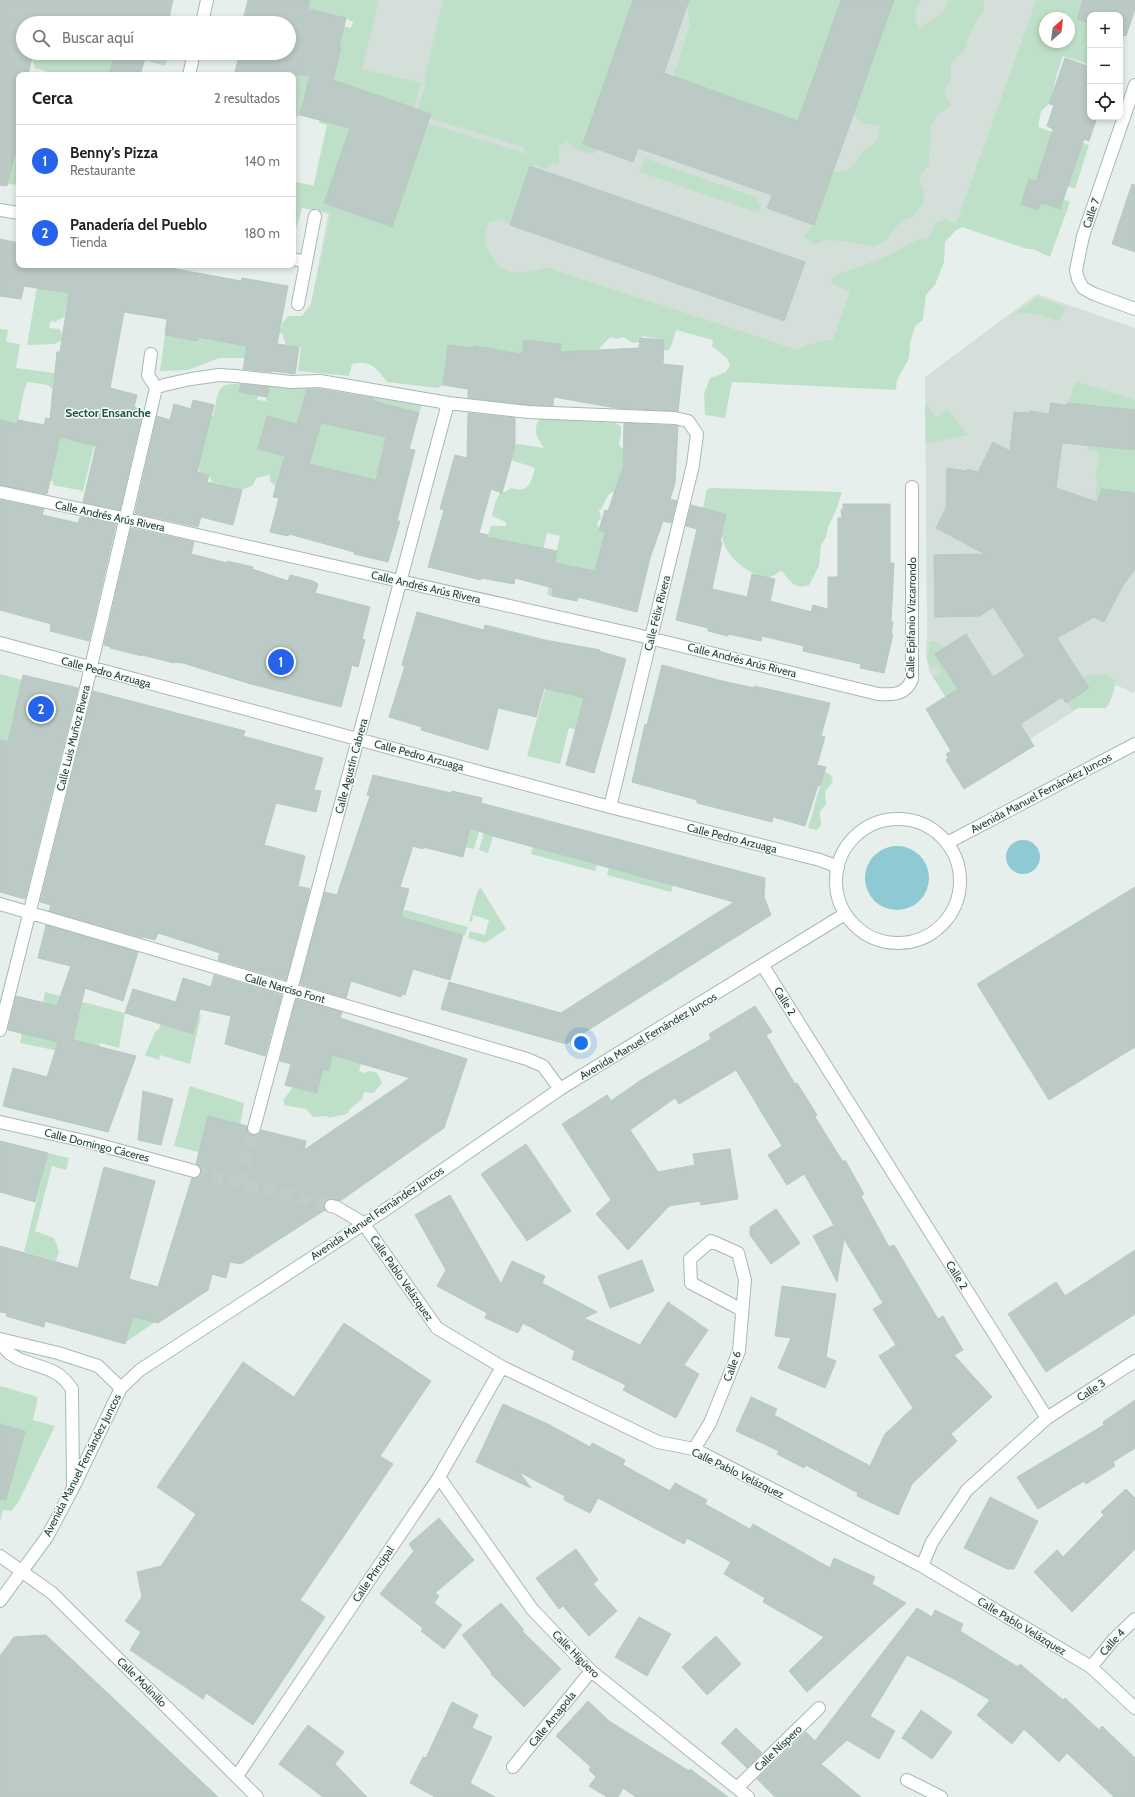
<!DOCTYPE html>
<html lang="es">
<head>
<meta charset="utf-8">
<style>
	body { margin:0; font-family:Cabin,sans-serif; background:#f2f2f2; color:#222 }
	.controls { position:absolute; right:12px; top:12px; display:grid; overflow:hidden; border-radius:8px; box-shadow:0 2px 6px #0003 }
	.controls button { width:36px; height:36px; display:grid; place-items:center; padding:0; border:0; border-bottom:1px solid #e0e0e0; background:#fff; color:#222; font:20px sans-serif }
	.compass { position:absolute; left:1039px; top:12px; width:36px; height:36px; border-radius:50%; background:#fff; box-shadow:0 2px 6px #0003; rotate:28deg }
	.you { position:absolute; left:581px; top:1043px; width:14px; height:14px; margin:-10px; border:3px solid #fff; border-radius:50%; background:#1a73e8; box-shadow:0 0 0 6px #1a73e833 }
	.badge { display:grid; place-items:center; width:26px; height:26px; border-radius:50%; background:#2563eb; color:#fff; font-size:13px; font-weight:700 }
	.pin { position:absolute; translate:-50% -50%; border:2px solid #fff; box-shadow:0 1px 4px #0006 }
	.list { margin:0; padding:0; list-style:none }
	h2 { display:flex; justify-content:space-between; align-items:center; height:52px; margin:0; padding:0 16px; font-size:17px }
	h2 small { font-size:13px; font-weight:400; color:#767676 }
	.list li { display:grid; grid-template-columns:26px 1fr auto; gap:12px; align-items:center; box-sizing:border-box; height:72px; padding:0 16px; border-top:1px solid #e0e0e0 }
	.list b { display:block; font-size:15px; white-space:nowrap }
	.list p { margin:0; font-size:13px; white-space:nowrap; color:#767676 }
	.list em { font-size:13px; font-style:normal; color:#767676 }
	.icon { flex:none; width:22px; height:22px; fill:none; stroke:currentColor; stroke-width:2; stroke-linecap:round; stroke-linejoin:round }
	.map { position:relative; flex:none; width:1135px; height:1797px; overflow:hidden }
	.search { position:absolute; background:#fff; box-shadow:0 2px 6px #0003; left:16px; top:16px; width:280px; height:44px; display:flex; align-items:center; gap:10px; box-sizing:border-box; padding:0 14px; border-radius:22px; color:#767676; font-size:15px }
	.panel { position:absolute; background:#fff; box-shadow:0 2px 6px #0003; left:16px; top:72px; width:280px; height:196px; border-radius:8px }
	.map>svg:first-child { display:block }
</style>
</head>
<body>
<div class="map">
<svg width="1135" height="1797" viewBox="0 0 1135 1797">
	<rect width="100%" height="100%" fill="#e6efeb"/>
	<!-- built -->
	<path fill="#d4dfda" d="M359,0H1036L956,223L946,219L877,367L620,314L311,304L328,214L309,208L320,155Z
		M1037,294L1135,328V691L1131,693L1126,689L1115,685L1106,708H1078L1024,743L972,738L929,671L926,655L927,633L925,377Z"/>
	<!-- green -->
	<path fill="#bfe0c8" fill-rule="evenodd" d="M310,0H379L362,69L422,83L413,108L363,91L324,203L391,227L427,123L527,154L523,147L429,118L417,109L426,84L423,83L443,0H633L583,144L597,149L594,154C583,152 573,150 566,140L559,148V165L551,164L545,169L537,165L531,166L510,225L500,219L488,223C483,239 483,241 491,255C493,257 494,261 496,263C509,277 530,273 546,267L797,350C809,342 819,343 833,339L850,291L833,285L831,278L838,274L884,258L920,238L928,240L935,223L946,219L956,223L1036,0H1083L1077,19L1090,24V65L1063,56C1061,63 1058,70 1056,77C1053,90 1053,103 1041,111L1038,127L1089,145L1075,189L1041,177L1037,176L1036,181L1029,179L1021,204L1038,210L1041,203L1059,209L1063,199L1070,202L1050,257L1033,249H1027L962,227L955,231L945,242L944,262L935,285L926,295L923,320L915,326L910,343L909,358L897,380L896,390L732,382L725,418L705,415L704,394L710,378L726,372L730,365L727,358L712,346L713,340L676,330L671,347L668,351L664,350V340L642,336L639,342L633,343L623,337L618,339L610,337L598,350L559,354L561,344L524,340L521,361L518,353L475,346L472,364L469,348L448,345L443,385L438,388L387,382C377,368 371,360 352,364L349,376L298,371L301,347L286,345L282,333H277L262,358H219L188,370L160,371L165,335L197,341L198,337L234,320L282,328V324L288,316H302L311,304L331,213L302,208L295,232H293V181L314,186L327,125L319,123L327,93L297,117L293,116V75L289,53L313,55L338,61L341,48L316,42L344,26L351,28L353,22L346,18L308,9ZM1045,18H1069V42H1045Z
		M689,0H841L783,162L673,77L690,24L687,7Z
		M894,0H921C915,11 912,17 920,28L942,13L949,0H984V10L977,20L968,38L965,49L950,65C952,75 952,82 944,90L951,106L938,114L931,126L929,165L919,177L924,191L923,204L912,217L900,222L887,240L873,247L845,241L825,240L814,245L804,236L809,229L814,225L833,172C854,173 852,164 864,151C868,147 874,143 879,139L880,125C867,125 861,125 854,114Z
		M33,53H62L70,55L71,53H115L109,75H58L35,68L32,59Z
		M139,53H169L165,66L145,60L146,55Z
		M19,118V185L9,184L7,181L18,142Z
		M645,158L759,198L757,203L762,205L759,213L639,172Z
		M37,287L69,293L64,317L55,322L52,321L50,322L49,328L59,329L63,335L62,340L55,344L27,345Z
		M1038,297L1066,307L1060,320L1058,321C1043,317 1027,308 1012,316Z
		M0,329L8,330L6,342L20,344L16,368L54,373L53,390L73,392L90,444L94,446L83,491L53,485V481H49L64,422C56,412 48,403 53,390L48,385L27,382L24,391L10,462L11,423L0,420Z
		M1076,381L1135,400V410L1068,403Z
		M263,382L310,385L306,404L370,414L374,396L422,405L419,413L383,447L376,480L361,476L332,492L336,470L314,465L276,487L270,481V475L256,478L253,485L242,490L212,482L209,475L199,472V461L209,427L198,424L201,412L213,416C219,397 213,381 241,384L239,392L258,396L257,400L266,401L268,391L261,390Z
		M927,405L936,417L948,409L968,435L926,444L925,407Z
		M541,418L599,419L607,423L613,421L621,427V435L619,443L621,448L673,461L609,494L601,509L599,510L601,518L597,523L599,530L611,534L625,565L615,607L606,604L619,562L599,557L593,578L581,581L583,569L559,564L552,596L547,594L555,561L522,544L500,539L498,547L490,542L488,535L491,526H506V522L492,516C494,507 495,500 501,492L503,493L511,488C529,494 531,482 535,468L511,460L514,448L517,444L544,448C537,438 531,429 541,418ZM547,533L560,536L556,554L543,551Z
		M1088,445L1135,450V491L1129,493L1103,489L1098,499H1095L1097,482L1095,475L1098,467L1099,453L1087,450Z
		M711,488L842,492L836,510L828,527L826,537L821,545L819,566L809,585C796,590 790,582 782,571C777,572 774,577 768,577C748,576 724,555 722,536C721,529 725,520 726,514L703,508L707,489Z
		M932,641L939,643L944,648L935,654L995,748L972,738L933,677L941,672L937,665L932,668L929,664L926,655H928L929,642Z
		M0,674L22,680L7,742L0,740Z
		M1087,675H1108L1115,680C1115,690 1111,701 1106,708H1078L1072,711L1067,702L1089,689L1082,678Z
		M546,686L588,699L590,705L612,711L605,736L569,728L560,764L527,756Z
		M824,772L831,775L833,782L825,791L826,804C815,816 822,813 821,825L817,830L808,828Z
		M490,811L496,812L490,835L493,836L488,853L479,850Z
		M484,814L474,849L465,847L472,817Z
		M533,847L597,865L595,871L531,854Z
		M609,868L673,885L671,892L607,875Z
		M481,888L506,929L485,943L468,938L470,931L485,935L489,920L473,915L472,922L469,921L478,890Z
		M405,910L468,927L465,935L394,915Z
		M45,992L125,1013L119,1048L100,1043L97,1059L20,1043L22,1033L76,1028L80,1012L43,1003Z
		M166,1003L175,1006L169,1027L192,1034L198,1014L201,1015L190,1064L160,1055L159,1060L145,1055L155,1032L159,1029Z
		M333,1051L361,1064L359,1071L364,1073L370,1071L377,1073L382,1083L373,1093L364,1092L362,1099L350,1109L347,1114L329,1118L328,1116L313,1117L306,1109L284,1105V1099L293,1087L317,1093L322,1074L319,1071V1068L329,1071Z
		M190,1086L244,1103L240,1125L208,1116L199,1152L174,1146Z
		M48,1153L69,1158L66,1170L52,1166L35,1231L54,1238L59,1251L56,1261L24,1252Z
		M133,1317L155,1322L126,1342Z
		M0,1386L38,1397L33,1420L55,1426L18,1503L11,1511L3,1510L0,1522Z"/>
	<!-- water -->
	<path fill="#8ec9d4" d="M1006 857a17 17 0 1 1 34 0a17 17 0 1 1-34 0Z
		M865 878a32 32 0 1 1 64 0a32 32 0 1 1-64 0Z"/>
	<!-- building -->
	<path fill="#bbcac4" stroke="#b8c9c2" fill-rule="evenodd" d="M0,0H173L168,23H23V53H33L28,75H19V137L7,186L0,185Z
		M248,0H310L308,9L346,18L339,47L341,48L333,80L431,114L392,227L324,203L350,128L300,115L310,75H234L240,53H289V23H242Z
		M633,0H689L664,73L798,121L841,0H894L814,225L767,208L772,195L638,148L633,162L583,144Z
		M1083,0H1135V9L1126,36L1120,34V15H1090V24L1077,19Z
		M115,53H139L146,55L140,75H109Z
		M1065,58L1090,67V117H1097L1089,141L1084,139L1060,209L1041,203L1038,210L1021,204L1029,179L1036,181L1053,129L1047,126L1054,105L1049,104Z
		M530,166L805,262L784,321L510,225Z
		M1132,184L1135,185V252L1112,244Z
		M0,239L19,243V265H154L241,281L242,278L288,286L277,344L299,347L295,374L272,371L271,372L243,369L247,346L198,337V341L165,335L167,319L124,312L110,388L137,395L134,407L143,410L120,510L83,502L96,446L60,437L47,494L0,485V420L17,424L18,420L44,425L46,418L50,419L57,352H60L69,293L24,286L21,299L0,296Z
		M640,338L664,340L663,364L683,366L678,411L616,408L554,397L553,406L529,405L468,398V389L443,385L448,345L474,348L475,346L522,354L524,340L561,344L560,352L639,348Z
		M241,384L269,387L267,397L239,392Z
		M307,389H319L373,398V401L419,413L409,449L415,450L397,521H400L388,562L354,554V552L289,534L288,536L270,532L279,498L273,497L285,456L258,449L267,416L297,424ZM321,423L386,437L376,480L309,464Z
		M193,400L214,405L197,472L209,475L207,482L242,490L233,525L201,517L198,527L135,513L157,416L170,420L174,404L191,409Z
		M1051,403L1065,405L1068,403L1135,410V450L1062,443L1056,488L1097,502L1102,489L1135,493V569L1122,587L1104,622L1094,617L1057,638L1089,688L1066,703L1062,697L1020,724L1034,746L964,789L946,760L948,758L946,754L951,751L926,709L958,689L935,654L966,634L993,677L1025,656L993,607L980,616L935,617L934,555L985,554L936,528L946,508L947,468L966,471L967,469L978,472L993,442L1010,451L1014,412L1029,413L1030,411L1049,414Z
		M468,413L515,418V447L502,493L491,489L479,533L488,535L487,537L557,551L555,563L595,571L605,532L599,530L605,510L608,511L623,467L624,423L678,426L675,483L670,499L677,501L671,523L663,521L650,558L637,612L578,597L577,601L552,596L553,588L515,578L514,584L481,578V580L428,567L444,510L440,509L455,455L467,458Z
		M0,500L44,509L42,515L78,523L80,517L116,524L89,641L50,631L51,624L0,610Z
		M843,504H890V563H894L891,622H893L891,634H893L884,673L860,668L861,664L803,651L804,646L762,636L761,641L728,634V636L708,631V628L676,620L697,529L686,526L691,505L726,514L720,542H722L712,589L747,597L752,574L775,579L770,601L811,612L813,605L828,609V577H838V518H842L841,509L843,510Z
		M131,528L194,542L191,554L227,563V561L253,567L252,569L288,581L290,575L313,581L318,584L315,593L370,607L362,639L365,640L358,667L352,665L341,707L251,684L183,663L174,662V663L142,655V656L110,648L111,647L104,645Z
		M417,612L484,630L485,625L545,640L600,650L599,651L626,659L594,773L566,765L584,698L544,688L536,717L498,708L488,750L421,730L422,727L389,717L405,666L402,665Z
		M662,665L718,680L754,688V686L830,703L821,736L825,737L817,765L826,767L820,786L818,785L805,826L773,817L772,822L725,810L697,803V800L632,782L645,724L647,725Z
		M23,675L78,688L25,899L0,892V740L8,741Z
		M93,691L245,731L243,736L323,758L314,790L321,791L316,812L276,803L264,845L305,856L298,886L310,889L286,980L218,960L220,953L158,933L155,940L143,937V938L49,911L51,905L40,902Z
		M373,775L451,793L452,791L482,798L481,803L765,878L764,897L771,915L566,1044L451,1012L441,1009L449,982L561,1013L734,902L493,836L470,828L463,857L423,847V849L413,846L400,887L409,889L401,917L463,935L450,980L413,969L405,995L402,994L401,997L351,981L346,998L300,984L325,892L337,895L370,796L367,795Z
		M1135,887V1047L1049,1100L977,984Z
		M46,925L138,952L123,1001L85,988L73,1040L136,1056L108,1132L3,1106L13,1068L47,1077L58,1042L8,1030L16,996L57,1006L71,966L38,958Z
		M214,975L282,995L265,1056L225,1044L231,1016L200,1009L193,1034L125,1013L133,989L176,1002L183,978L211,987Z
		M296,999L342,1012L340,1018L467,1059L444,1128L340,1201L332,1199L326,1201L324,1205L325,1210L241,1264L230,1262L226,1278L212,1274L208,1290L158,1323L133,1317L125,1344L45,1321L44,1327L6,1316L7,1313L0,1312V1246L78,1268L104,1167L155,1181L129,1279L158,1287L192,1178H196L201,1173V1169L196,1164L208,1116L247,1126L248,1133L252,1135L259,1134L261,1130L306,1141L304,1150L410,1078L332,1055L329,1071L323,1069L317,1093L285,1085L291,1064L280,1061Z
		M755,1006L772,1032L766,1035L795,1084L797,1083L817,1115L815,1117L843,1162L845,1160L864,1194L861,1196L889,1247L894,1245L938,1319L943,1316L963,1350L954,1355L992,1397L951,1434L957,1441L912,1484L898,1515L857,1496L858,1493L806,1465L804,1468L777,1454L779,1451L736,1431L751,1397L777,1409L774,1415L870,1466L885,1434L913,1408L879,1356L896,1345L873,1309L883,1303L844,1239L837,1282L813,1236L834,1225L804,1174L787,1185L768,1155L782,1146L736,1070L679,1104L675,1098L630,1130L658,1172L695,1165L693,1154L730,1149L738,1199L701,1205L700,1201L669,1206L628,1250L596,1214L611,1200L562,1124L607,1095L611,1101L641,1080L711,1039L709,1034Z
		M143,1091L173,1099L161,1145L138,1140Z
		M0,1141L48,1153L35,1202L0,1192Z
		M526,1144L571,1211L527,1241L481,1174Z
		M450,1195L501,1284L512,1261L545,1276L542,1283L597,1312L584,1318L640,1345L668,1302L708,1330L684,1365L699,1374L676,1418L623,1390L626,1385L572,1359L575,1351L523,1323L518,1333L485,1318L487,1313L437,1286L446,1270L415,1215Z
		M776,1209L800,1243L771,1264L750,1235V1227Z
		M1135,1250V1314L1046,1372L1008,1314L1056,1282L1065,1296Z
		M642,1260L654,1291L610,1308L598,1276Z
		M782,1286L836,1294L826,1357L836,1361L825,1388L778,1368L791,1338L775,1336Z
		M344,1323L431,1381L380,1456L393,1464L300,1600L325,1617L253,1725L206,1693L203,1699L130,1650L141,1632L125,1621L142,1597L137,1572L161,1566L196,1514L157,1487L243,1362L294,1397Z
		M1135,1400V1448L1113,1462L1115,1466L1086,1484L1084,1481L1038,1509L1017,1477L1104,1425L1103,1422Z
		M503,1404L548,1424L590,1447L592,1443L625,1460L623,1465L670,1491L675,1483L707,1500L705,1504L750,1529L753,1524L830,1568L834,1558L875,1577L872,1584L906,1603L807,1692L789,1671L824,1637L763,1602L765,1598L724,1574L731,1562L687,1538L684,1544L598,1498L590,1513L564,1500L565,1496L519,1472L531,1488L476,1462Z
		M0,1424L25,1431L6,1500L0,1499Z
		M1126,1489L1135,1498V1549L1072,1612L1034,1572L1057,1550L1063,1557L1104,1515L1101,1512Z
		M990,1497L1038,1521L1014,1569H1007L964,1548Z
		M439,1518L474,1560L435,1593L439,1596L434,1603L462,1625L444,1649L421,1631L423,1628L380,1594L414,1551L409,1544Z
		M576,1549L598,1580L593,1584L617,1611L589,1636L563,1606L559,1609L536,1578Z
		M501,1603L524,1630L522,1631L561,1669L524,1707L491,1674L492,1673L462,1635Z
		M917,1608L932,1617L935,1610L963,1624L960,1631L1018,1667L1020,1664L1063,1700L1065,1698L1099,1730L1102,1726L1135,1758V1797H1114L1067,1753L1059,1762L1024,1729L1012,1744L977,1715L990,1700L954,1679L907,1655L870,1716L895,1731L879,1759L847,1740L821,1764L861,1797H775L757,1779L806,1732L815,1741Z
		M639,1617L671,1634L647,1676L615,1657Z
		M46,1635L218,1797H0V1656L14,1637Z
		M716,1636L741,1664L707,1695L682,1667Z
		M588,1701L609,1721L689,1771L690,1769L728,1797H636L623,1788L618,1797H607L589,1786L596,1777L589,1770L591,1767L556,1736Z
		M452,1702L478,1715L472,1728L492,1737L470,1783L495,1797H435L410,1783L423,1757L426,1758Z
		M921,1710L952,1732L932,1759L902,1738Z
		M308,1725L344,1752L335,1764L367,1797H323L279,1764Z
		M736,1728L762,1753L747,1768L721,1743Z"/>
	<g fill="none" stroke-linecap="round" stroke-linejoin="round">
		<!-- street-tunnel -->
		<path stroke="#bfccc8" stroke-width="12" stroke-dasharray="12 6" stroke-linecap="butt" d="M194,1171L331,1206
			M241,1183L254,1128"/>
		<defs>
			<path id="street" d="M202,23L207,0
				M189,75L194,53
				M1135,85L1083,236L1076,270L1078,279L1083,288L1094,294L1135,309
				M0,210L19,213
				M293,259L305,262
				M298,304L315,216
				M156,388L164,385L191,379L219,375L236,376L291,382L320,381L448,403L528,412L675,418L688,421L697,434L693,465L610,807
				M0,492L127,519L633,634L878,694C893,695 906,695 912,679V487
				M0,643L610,807L820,860L838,867
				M0,904L527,1059L543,1066L560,1089
				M763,966L1047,1418
				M0,1030L86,688L156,388L148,375L151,354
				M0,1122L89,1142L194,1171
				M254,1128L448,403
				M331,1206L336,1207L363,1223L437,1328L502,1367L658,1442L694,1449L922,1566L1091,1667L1135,1708
				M694,1449L710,1423L739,1351L745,1280L738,1253L711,1241L690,1259L691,1283L742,1310
				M439,1477L532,1609L591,1671L748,1797
				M0,1556L52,1593L257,1797
				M922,1566L932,1542L967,1490L1047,1418L1135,1361
				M1091,1667L1114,1639L1135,1619
				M513,1767L591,1671
				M237,1776L439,1477L502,1367
				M907,1780L941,1797
				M737,1788L819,1708"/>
			<path id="secondary" d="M836 881a62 62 0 1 1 124 0a62 62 0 1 1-124 0Z
				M947,843L1135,744
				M0,1339L58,1353L98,1366L121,1388
				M0,1341C11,1364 37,1362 56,1373C63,1377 67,1382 72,1389L73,1485
				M0,1601L47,1537L73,1488L121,1388L140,1370L382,1212L560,1089L845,914"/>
		</defs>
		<!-- street casing -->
		<use href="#street" stroke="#a8b8b2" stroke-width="14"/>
		<!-- secondary casing -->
		<use href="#secondary" stroke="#a4bbb3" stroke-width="14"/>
		<!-- street -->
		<use href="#street" stroke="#fff" stroke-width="12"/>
		<!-- secondary -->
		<use href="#secondary" stroke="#fff" stroke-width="12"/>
	</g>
	<g text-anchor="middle" stroke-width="3" stroke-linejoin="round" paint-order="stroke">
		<!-- street labels -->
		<g font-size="11" fill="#24423a" stroke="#f7fbf9">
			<text transform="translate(1091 213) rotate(-71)" y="4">Calle 7</text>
			<text transform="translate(110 516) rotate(12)" y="4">Calle Andrés Arús Rivera</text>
			<text transform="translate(426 587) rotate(13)" y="4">Calle Andrés Arús Rivera</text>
			<text transform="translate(657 613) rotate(-76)" y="4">Calle Félix Rivera</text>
			<text transform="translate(911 618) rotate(-89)" y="4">Calle Epifanio Vizcarrondo</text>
			<text transform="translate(742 660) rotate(14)" y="4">Calle Andrés Arús Rivera</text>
			<text transform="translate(106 672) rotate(15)" y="4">Calle Pedro Arzuaga</text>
			<text transform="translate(73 738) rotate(-76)" y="4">Calle Luis Muñoz Rivera</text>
			<text transform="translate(419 755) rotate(15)" y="4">Calle Pedro Arzuaga</text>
			<text transform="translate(351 766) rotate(-75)" y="4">Calle Agustín Cabrera</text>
			<text transform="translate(1041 793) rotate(-28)" y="4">Avenida Manuel Fernández Juncos</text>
			<text transform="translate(732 838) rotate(14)" y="4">Calle Pedro Arzuaga</text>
			<text transform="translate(285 988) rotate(16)" y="4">Calle Narciso Font</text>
			<text transform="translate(785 1001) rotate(58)" y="4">Calle 2</text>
			<text transform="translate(648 1036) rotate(-31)" y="4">Avenida Manuel Fernández Juncos</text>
			<text transform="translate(97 1145) rotate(14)" y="4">Calle Domingo Cáceres</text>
			<text transform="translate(377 1213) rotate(-34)" y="4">Avenida Manuel Fernández Juncos</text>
			<text transform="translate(957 1275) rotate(58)" y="4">Calle 2</text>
			<text transform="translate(402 1278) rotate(55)" y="4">Calle Pablo Velázquez</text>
			<text transform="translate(732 1366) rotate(-70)" y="4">Calle 6</text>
			<text transform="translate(1091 1390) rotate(-33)" y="4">Calle 3</text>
			<text transform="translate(82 1465) rotate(-63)" y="4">Avenida Manuel Fernández Juncos</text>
			<text transform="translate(738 1473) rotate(26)" y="4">Calle Pablo Velázquez</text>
			<text transform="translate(373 1574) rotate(-56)" y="4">Calle Principal</text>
			<text transform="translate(1022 1626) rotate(31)" y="4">Calle Pablo Velázquez</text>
			<text transform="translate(1112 1642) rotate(-48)" y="4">Calle 4</text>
			<text transform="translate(576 1654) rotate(45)" y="4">Calle Higüero</text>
			<text transform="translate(142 1682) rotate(45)" y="4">Calle Molinillo</text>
			<text transform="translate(552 1719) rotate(-51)" y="4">Calle Amapola</text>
			<text transform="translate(778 1748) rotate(-44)" y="4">Calle Níspero</text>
		</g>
		<!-- neighbourhood labels -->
		<g font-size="12" font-weight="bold" fill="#1f5548" stroke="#f7fbf9">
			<text x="108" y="417">Sector Ensanche</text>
		</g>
	</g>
</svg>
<div class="controls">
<button>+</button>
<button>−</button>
<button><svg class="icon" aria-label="locate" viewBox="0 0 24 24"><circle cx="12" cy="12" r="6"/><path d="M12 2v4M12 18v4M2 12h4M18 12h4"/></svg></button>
</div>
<svg class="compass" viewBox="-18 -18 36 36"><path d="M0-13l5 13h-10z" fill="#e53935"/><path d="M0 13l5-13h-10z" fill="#767676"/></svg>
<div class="you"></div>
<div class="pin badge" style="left:281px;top:662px">1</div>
<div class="pin badge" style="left:41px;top:709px">2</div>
<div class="search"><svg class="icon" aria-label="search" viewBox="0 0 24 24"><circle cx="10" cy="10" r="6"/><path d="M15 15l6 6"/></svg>Buscar aquí</div>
<section class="panel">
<h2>Cerca<small>2 resultados</small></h2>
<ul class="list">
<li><span class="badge">1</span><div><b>Benny's Pizza</b><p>Restaurante</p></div><em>140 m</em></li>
<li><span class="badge">2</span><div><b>Panadería del Pueblo</b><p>Tienda</p></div><em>180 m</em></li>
</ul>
</section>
</div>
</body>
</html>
